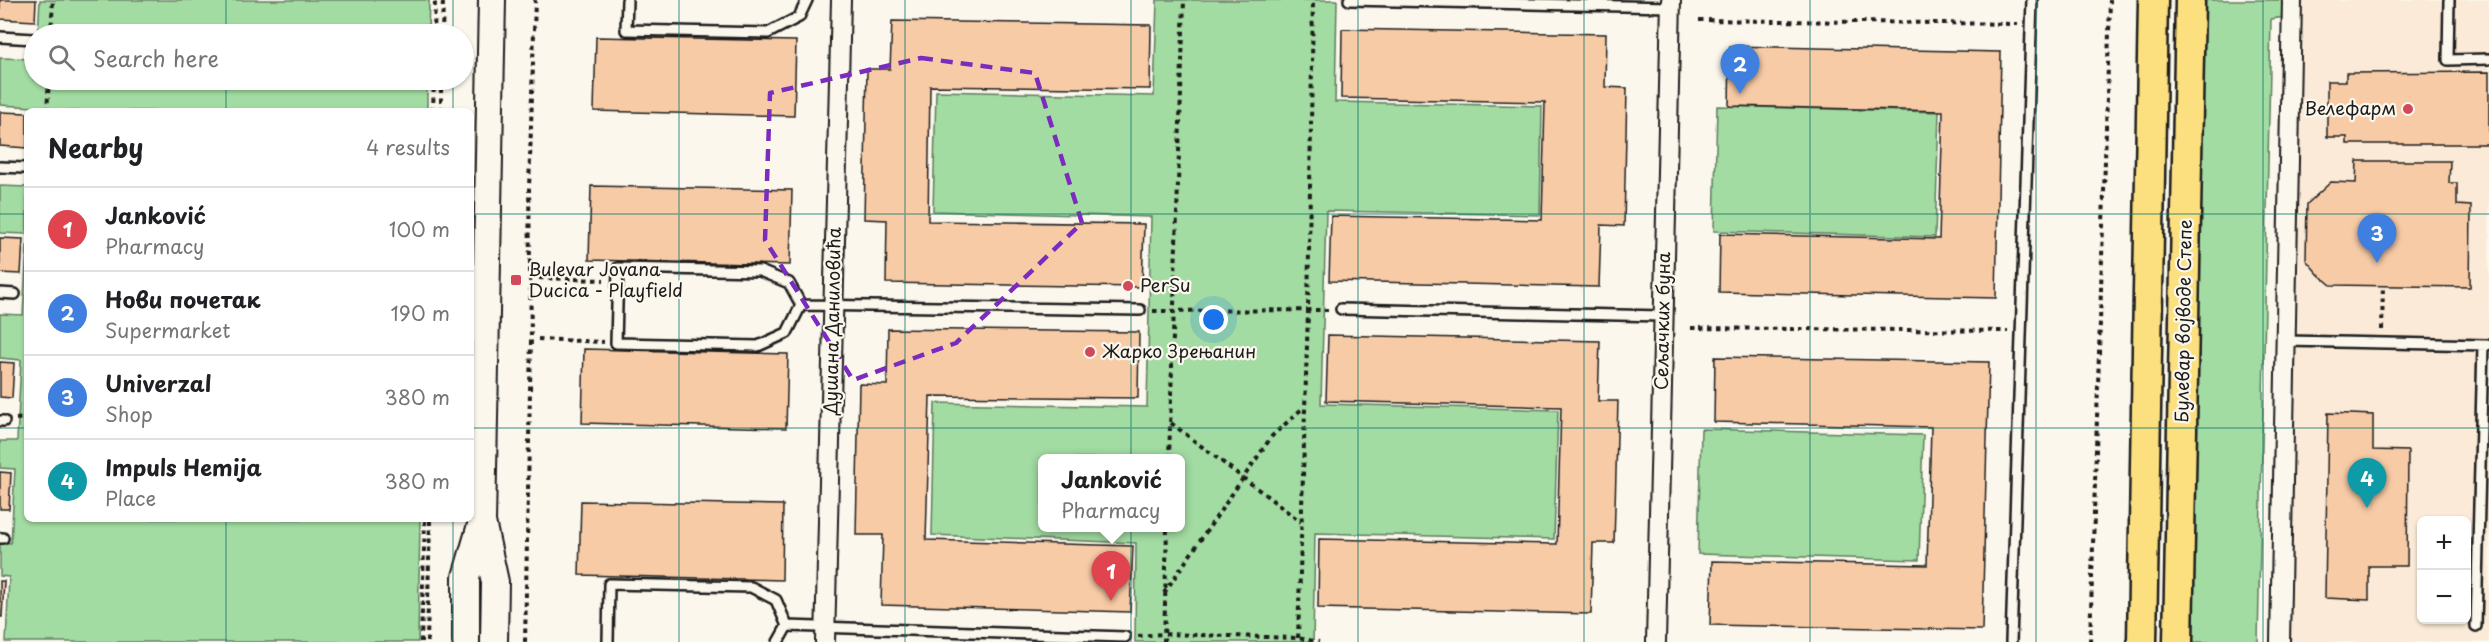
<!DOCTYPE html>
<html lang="en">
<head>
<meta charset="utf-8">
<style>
	body { margin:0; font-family:"Playpen Sans",sans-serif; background:#f2f2f2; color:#202124 }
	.controls { position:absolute; right:18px; bottom:18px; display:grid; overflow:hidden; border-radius:9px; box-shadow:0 2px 4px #0004 }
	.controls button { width:54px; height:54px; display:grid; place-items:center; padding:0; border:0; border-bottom:2px solid #e0e0e0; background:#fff; color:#202124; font:30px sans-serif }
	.you { position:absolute; left:1214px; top:320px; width:21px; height:21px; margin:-15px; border:4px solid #fff; border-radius:50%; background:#1a73e8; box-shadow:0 0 0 9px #1a73e833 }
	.badge { display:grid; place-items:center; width:39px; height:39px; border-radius:50%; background:#0b8043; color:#fff; font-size:20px; font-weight:700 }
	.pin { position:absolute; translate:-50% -50px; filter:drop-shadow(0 2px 3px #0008) }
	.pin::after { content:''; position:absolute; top:32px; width:21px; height:18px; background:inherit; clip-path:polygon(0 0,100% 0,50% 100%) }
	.popup { position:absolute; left:1038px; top:454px; width:147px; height:78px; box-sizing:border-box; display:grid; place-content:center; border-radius:9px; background:#fff; filter:drop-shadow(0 2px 4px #0005); font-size:20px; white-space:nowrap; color:#757577 }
	.popup b { font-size:22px; color:#202124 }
	.popup::after { content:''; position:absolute; left:50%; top:100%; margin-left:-12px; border:12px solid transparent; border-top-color:#fff }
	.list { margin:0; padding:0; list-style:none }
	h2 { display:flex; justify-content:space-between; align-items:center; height:78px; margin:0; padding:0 24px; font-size:26px }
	h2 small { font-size:20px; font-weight:400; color:#757577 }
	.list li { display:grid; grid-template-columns:39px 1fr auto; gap:18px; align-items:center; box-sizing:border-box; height:84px; padding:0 24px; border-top:2px solid #e0e0e0 }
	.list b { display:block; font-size:22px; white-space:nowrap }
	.list p { margin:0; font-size:20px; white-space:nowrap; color:#757577 }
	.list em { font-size:20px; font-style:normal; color:#757577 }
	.icon { flex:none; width:33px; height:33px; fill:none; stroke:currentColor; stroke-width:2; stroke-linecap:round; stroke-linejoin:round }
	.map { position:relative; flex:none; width:2489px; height:642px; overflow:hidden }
	.search { position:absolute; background:#fff; box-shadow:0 2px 4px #0004; left:24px; top:24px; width:450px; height:66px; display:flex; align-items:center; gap:15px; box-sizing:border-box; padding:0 21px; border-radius:33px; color:#757577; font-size:22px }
	.panel { position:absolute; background:#fff; box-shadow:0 2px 4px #0004; left:24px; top:108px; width:450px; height:414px; border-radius:9px }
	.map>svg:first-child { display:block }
</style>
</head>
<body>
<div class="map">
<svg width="2489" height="642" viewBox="0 0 2489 642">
	<rect width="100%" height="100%" fill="#fbf7ec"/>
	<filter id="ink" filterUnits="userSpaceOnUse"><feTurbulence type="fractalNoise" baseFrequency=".0167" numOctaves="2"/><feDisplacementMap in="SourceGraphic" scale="12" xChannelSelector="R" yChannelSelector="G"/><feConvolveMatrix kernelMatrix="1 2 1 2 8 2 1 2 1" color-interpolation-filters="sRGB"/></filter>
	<g filter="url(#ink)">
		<!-- built -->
		<path fill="#faead7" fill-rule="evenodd" d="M2297,0H2489V642H2286ZM2422,520H2466V620H2422Z"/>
		<!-- green -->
		<path fill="#a2dca2" stroke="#5f7c5f" stroke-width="1.5" fill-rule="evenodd" d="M40,0H429L428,34H38Z
			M1157,0H1337L1335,102L1542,106L1540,215L1326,211L1321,404L1558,410L1554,539L1315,533L1313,642H1135L1136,543L932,535L935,403L1147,407L1151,217L933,211L936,91L1154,96ZM1042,458H1180V528H1042Z
			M2195,0H2285V17L2271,19L2258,642H2184Z
			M0,58L34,59V80H427V111H34V107L0,105Z
			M1717,106L1939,112L1935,237L1714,231Z
			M0,186L27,187V234L0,233Z
			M27,245V519H420L418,642H6L9,577L0,576V542L11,543L15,469L0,468V441H17L21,360L0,358V314L23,315Z
			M1701,429L1923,435L1919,560L1698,554Z"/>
		<!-- building -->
		<path fill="#f8cba7" stroke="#1c1c1c" stroke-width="1.5" d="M0,0H36L35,21L0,19Z
			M892,21L1151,25L1150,89L930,86L928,221L1144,224L1142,287L886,283L887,220L864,219L867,69H890Z
			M1342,29L1606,34L1605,87L1627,88L1624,226L1601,225L1599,287L1329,281L1331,216L1542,220L1545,102L1341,98Z
			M596,37L796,41L794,116L594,111Z
			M1730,46L2001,52L1996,298L1719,292L1720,234L1939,239L1943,111L1729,106Z
			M2489,72V144H2347V137H2327V81H2346V73Z
			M0,112L27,113V148L0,146Z
			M2357,161H2450L2449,183H2457V205L2471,206L2470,287L2331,285L2319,275L2306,260L2307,204L2331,182L2356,183Z
			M591,186L792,190L790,265L589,260Z
			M0,238L23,239L21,274L0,273Z
			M888,329L1139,332L1138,398L930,396L926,540L1133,546L1130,612L881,605L883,535H856L859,384L887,385Z
			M1328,335L1600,341L1598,401H1618L1614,543H1593L1591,614L1318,608L1319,539L1557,544L1561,407L1326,401Z
			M584,349L788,354L786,428L582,423Z
			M1715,357L1989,362L1982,630L1710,625L1712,561L1927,565L1931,427L1714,422Z
			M0,362L14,363L12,398L0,397Z
			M2328,413L2373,415V450L2408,451L2407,566H2369V600L2325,598Z
			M0,472L11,473L9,509H0Z
			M581,501L783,505L782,580L579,575Z
			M0,581H4L2,617H0Z"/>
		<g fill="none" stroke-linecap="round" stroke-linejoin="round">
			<defs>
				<path id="lane" d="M627,0L626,30L768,33L799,17L807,0
					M1349,0L1670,7
					M2449,0L2448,60L2489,59
					M0,37L34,39
					M0,167L24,168
					M0,293L15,294
					M801,305L787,333L758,346L616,343L618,268L760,271L789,283L801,305L1140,310
					M1341,309L1663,316
					M2286,341L2487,345
					M0,421H4
					M0,538H3
					M2476,626L2483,345
					M608,642L609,584L751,587L776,600L787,626L1125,637
					M778,642L787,626
					M2011,642L2032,0"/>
				<path id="street" d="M825,642L841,0
					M1656,642L1671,0
					M2280,642L2292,0"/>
				<path id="secondary" d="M492,0L482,522L495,582L494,642
					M466,642V577L481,525"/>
				<path id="primary" d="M2142,642L2153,0
					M2178,642L2190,0"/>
			</defs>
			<!-- lane casing -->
			<use href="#lane" stroke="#1c1c1c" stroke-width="14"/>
			<!-- street casing -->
			<use href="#street" stroke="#1c1c1c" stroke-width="22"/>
			<!-- secondary casing -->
			<use href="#secondary" stroke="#1c1c1c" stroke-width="30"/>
			<!-- primary casing -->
			<use href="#primary" stroke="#1c1c1c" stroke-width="33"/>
			<!-- path -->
			<path stroke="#1c1c1c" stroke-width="4" stroke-dasharray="4.5 4.5" stroke-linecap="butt" d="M1699,20L2018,24
				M51,34L53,0
				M434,34L435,0
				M442,34L443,0
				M47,111L49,80
				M433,111L434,80
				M441,111V80
				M539,278L604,280
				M1153,311L1328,310
				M1691,328L2008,331
				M2382,330L2383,286
				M538,339L604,342
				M16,419L27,418
				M1171,423L1301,522
				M1169,458L1184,0
				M1164,593L1272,436L1304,407
				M1138,636L1163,634L1298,638L1319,642
				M1298,638L1308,312L1313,0
				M421,642L425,519
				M427,642L430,519
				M525,642L531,339L529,189L535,0
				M1164,642L1167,528
				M2090,642L2110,0"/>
			<!-- lane -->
			<use href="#lane" stroke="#fbf7ec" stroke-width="9"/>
			<!-- street -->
			<use href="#street" stroke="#fbf7ec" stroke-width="18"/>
			<!-- secondary -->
			<use href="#secondary" stroke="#fbf7ec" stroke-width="26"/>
			<!-- primary -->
			<use href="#primary" stroke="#fce080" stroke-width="28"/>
		</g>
	</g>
	<!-- marked area -->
	<path fill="none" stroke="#7b2cbf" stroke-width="4.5" stroke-dasharray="12 8" stroke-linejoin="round" d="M921,58L1035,73L1082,223L956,343L853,380L765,240L770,93Z"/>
	<!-- grid -->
	<path fill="none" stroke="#0f766e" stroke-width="1.5" stroke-opacity="0.55" d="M226,0V34M453,0V34M679,0V642M905,0V642M1131,0V642M1358,0V642M1584,0V642M1810,0V642M2036,0V642M2263,0V642M226,80V111M453,80V111M0,214H27M471,214H2489M0,428H27M471,428H2489M226,519V642M453,519V642"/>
	<!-- markers -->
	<g fill="#d1495b" stroke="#fbf7ec" stroke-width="2">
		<circle cx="2408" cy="109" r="6"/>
		<rect x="510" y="274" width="12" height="12" rx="3"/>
		<circle cx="1128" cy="286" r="6"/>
		<circle cx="1090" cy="352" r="6"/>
	</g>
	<g text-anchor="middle" stroke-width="4.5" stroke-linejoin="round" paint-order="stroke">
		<!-- poi labels -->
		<g font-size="18" fill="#1c1c1c" stroke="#fbf7ec" text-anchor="start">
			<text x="2396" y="115" text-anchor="end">Велефарм</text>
			<text x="528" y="276">Bulevar Jovana<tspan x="528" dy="21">Ducica - Playfield</tspan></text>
			<text x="1140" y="292">PerSu</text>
			<text x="1102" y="358">Жарко Зрењанин</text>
		</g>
		<!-- street labels -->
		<g font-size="18" fill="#1c1c1c" stroke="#fbf7ec">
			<text transform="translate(833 321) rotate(-89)" y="6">Душана Даниловића</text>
			<text transform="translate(1663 321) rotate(-89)" y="6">Сељачких буна</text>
			<text transform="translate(2184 321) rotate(-89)" y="6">Булевар војводе Степе</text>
		</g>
	</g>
</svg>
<div class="controls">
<button>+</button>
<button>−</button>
</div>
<div class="you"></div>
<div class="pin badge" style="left:1111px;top:601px;background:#e0444e">1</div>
<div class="popup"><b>Janković</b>Pharmacy</div>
<div class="pin badge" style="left:1740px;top:94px;background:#3f7fe0">2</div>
<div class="pin badge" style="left:2377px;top:263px;background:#3f7fe0">3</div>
<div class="pin badge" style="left:2367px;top:508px;background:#0f9aa8">4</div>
<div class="search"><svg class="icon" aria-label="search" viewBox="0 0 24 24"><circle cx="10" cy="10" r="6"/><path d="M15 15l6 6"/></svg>Search here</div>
<section class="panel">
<h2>Nearby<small>4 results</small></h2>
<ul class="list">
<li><span class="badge" style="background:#e0444e">1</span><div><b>Janković</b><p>Pharmacy</p></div><em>100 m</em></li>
<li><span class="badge" style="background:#3f7fe0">2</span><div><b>Нови почетак</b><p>Supermarket</p></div><em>190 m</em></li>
<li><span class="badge" style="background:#3f7fe0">3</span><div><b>Univerzal</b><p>Shop</p></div><em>380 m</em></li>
<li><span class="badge" style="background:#0f9aa8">4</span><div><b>Impuls Hemija</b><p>Place</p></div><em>380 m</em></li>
</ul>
</section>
</div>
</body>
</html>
